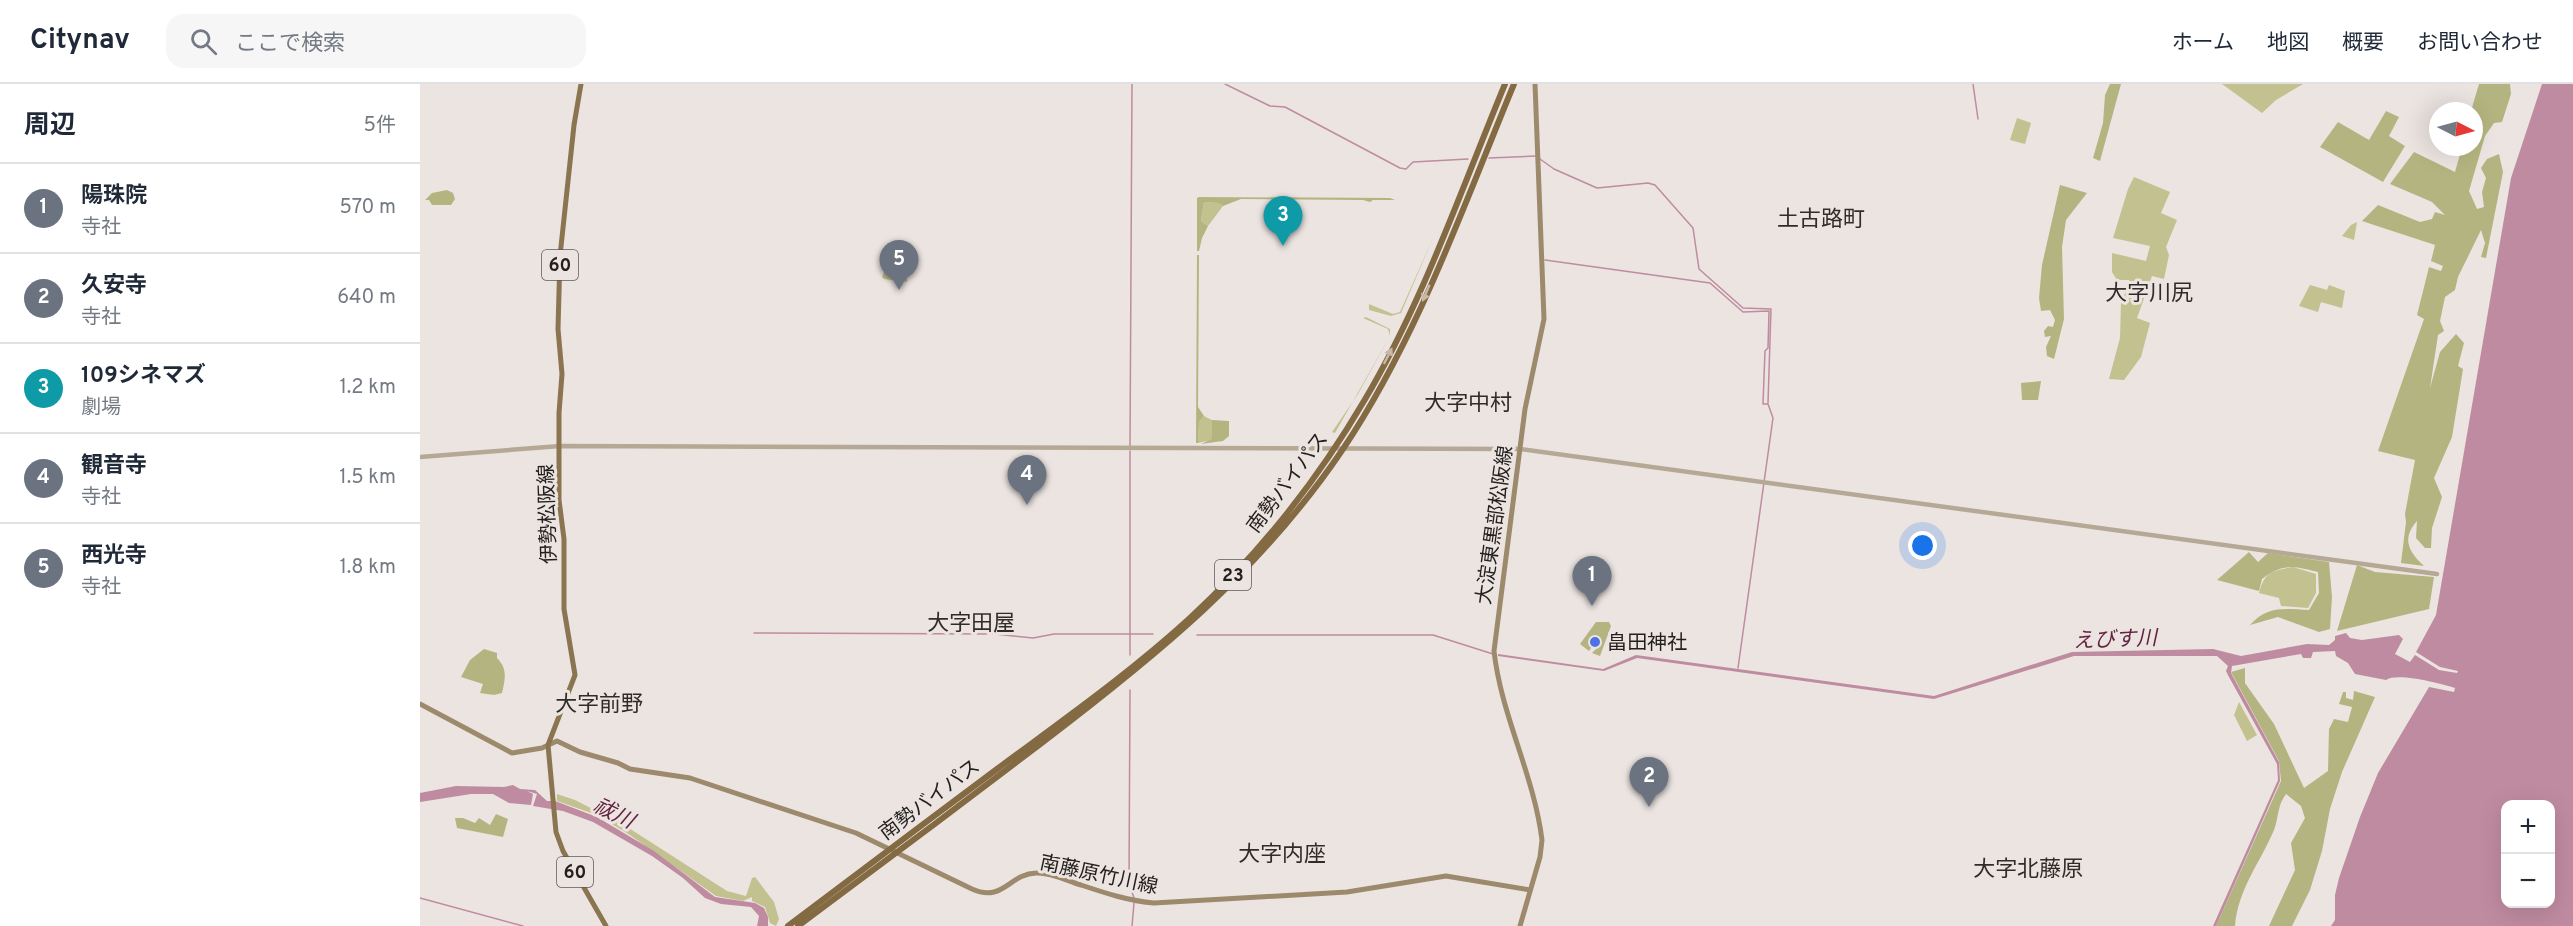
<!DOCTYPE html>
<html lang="ja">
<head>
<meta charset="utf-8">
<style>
	body { margin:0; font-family:Overpass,"Noto Sans JP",sans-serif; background:#f6f6f7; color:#1f2937 }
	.controls { position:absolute; right:18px; bottom:18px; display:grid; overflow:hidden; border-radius:12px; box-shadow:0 6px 24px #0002 }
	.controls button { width:54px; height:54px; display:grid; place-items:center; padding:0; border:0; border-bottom:2px solid #e0e1e3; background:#fff; color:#1f2937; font:30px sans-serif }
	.compass { position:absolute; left:2009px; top:18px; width:54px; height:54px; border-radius:50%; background:#fff; box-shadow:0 6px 24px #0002; rotate:96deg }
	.you { position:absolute; left:1503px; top:462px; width:21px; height:21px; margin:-15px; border:4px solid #fff; border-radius:50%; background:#1a73e8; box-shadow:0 0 0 9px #1a73e833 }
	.badge { display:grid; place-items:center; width:39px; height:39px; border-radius:50%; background:#1a73e8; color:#fff; font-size:20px; font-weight:700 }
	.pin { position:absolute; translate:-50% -50px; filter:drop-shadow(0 2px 3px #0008) }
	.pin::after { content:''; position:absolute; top:32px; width:21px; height:18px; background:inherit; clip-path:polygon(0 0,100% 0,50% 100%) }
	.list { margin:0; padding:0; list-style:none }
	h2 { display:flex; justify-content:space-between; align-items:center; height:78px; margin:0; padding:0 24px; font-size:26px }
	h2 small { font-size:20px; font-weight:400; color:#747a83 }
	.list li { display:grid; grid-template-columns:39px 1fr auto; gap:18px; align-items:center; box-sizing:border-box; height:90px; padding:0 24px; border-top:2px solid #e0e1e3 }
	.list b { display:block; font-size:22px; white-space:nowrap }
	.list p { margin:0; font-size:20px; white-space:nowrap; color:#747a83 }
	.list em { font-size:20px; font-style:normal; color:#747a83 }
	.icon { flex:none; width:33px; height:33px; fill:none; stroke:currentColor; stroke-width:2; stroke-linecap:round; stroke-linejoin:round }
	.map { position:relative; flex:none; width:2153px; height:842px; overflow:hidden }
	header { display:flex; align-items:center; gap:36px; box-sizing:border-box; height:84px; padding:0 30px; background:#fff; border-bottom:2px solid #e0e1e3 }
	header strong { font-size:28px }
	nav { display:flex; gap:33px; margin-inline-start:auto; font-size:21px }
	.search { width:420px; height:54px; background:#f6f6f7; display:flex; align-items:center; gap:15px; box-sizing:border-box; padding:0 21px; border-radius:18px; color:#747a83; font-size:22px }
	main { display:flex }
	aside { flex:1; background:#fff }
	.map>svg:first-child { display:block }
</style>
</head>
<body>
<header>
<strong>Citynav</strong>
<div class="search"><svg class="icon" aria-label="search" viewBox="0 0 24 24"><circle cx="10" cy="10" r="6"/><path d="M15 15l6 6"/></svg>ここで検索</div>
<nav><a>ホーム</a><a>地図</a><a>概要</a><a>お問い合わせ</a></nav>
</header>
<main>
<aside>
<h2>周辺<small>5件</small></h2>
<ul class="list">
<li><span class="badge" style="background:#6b7280">1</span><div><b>陽珠院</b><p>寺社</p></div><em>570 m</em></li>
<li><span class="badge" style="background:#6b7280">2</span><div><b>久安寺</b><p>寺社</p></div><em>640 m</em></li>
<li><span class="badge" style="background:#0f9aa8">3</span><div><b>109シネマズ</b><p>劇場</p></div><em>1.2 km</em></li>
<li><span class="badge" style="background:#6b7280">4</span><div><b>観音寺</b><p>寺社</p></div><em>1.5 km</em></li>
<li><span class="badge" style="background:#6b7280">5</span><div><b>西光寺</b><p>寺社</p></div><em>1.8 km</em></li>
</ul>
</aside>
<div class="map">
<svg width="2153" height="842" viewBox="0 0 2153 842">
	<rect width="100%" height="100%" fill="#ebe4e1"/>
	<!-- green -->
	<path fill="#c2c18f" d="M1802,0H1883L1856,16L1842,29Z
		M1597,34L1611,39L1605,60L1590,56Z
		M1714,93L1750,108L1741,129L1757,136L1746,163L1749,171L1744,195L1732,192L1717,234L1730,239L1721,273L1704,296L1689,295L1700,254L1701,219L1709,199V196H1697L1692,188V169L1726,177L1730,162L1693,154L1708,105Z
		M784,118L800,119L803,122L788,142L781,137Z
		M1937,138L1934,156L1922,152L1931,141Z
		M1013,154L981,229L971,232L949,226V220L973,230L980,228Z
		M466,174H488L487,198L464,195L462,193L465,186Z
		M1890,201L1907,206L1909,201L1925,207L1922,224L1901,218L1898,228L1879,222Z
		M946,233L970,245V252L915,349L912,348L938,310L970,252L968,245L943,234Z
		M784,332L792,336V356L778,359L779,338Z
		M1873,483L1896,490V509L1888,524L1861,522L1859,514L1839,509C1845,487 1852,487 1873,483Z
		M1819,618L1837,651L1827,657L1814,631Z
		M137,710L155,716L204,741L307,807L326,812L332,794L335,793L354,818L359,835L356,842L350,839L345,823L332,817V813L323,817L296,812L210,751L177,731L137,717Z"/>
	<!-- forest -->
	<path fill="#b4b480" d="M1690,0H1701L1680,77L1673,74L1683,39L1685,11Z
		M2059,0H2090L2091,10L2082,38L2074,39L2065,52L2049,107L2057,125L2064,123L2062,108L2066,94L2061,84L2067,75L2079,70L2083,88L2066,174L2061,173L2065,159L2061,146L2038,193L2035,206L2025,213L2020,237L2024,247L2018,251L2010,304L2020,268L2036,250L2044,259L2038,282L2043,285L2032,353L2014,394L2022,413L2012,444L2011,464H2005L1996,454L1997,437C1981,455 1989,468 2004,482L1981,479L1986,438L1985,430L1995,376L1958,367L2004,235L1997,231L2009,183L2021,187L2023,182L2011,177L2015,161L1942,137L1958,121L2000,138L2012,135L2015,128L2025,131L2012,118L1970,100L1994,68L2035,88L2042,63H2054V27H2051Z
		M1966,27L1979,33L1969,52L1985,62L1963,98L1900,63L1918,38L1949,56Z
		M1640,101L1667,109L1646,136L1642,163L1644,235L1634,275L1627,272L1626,263L1631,252L1625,253L1624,247L1628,242L1633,243L1635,236L1630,226L1621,227L1619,214L1622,181Z
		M27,106L33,109L35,115L31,121H12L9,116H5L12,109Z
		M779,113L970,114L975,116H953L950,118L943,116L821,115L803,122L799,119L784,118L781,137L788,142L782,154L779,167H777V114Z
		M777,171H779L778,323L784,332L779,338L778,359H776Z
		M1621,297L1618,316H1602L1601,299Z
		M792,336L809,337V352L803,357L781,360L792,355Z
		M1829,468L1838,478L1848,469L1909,478L1912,513L1910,545L1899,548L1858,533L1830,541C1848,521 1865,525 1889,526L1899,509L1898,488C1874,482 1863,479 1842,495L1839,507L1797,496Z
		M1937,481L1955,488L2014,493L2009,525L1917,547Z
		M1176,538H1189L1191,542L1180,572L1172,569L1180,561V556L1171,553L1170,556L1171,564L1169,567L1160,560Z
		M64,565L77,569V574C88,585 85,595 82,609L74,611L60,609L63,600L41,593L50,576Z
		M1825,584V599L1854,640L1884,704L1908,687L1909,645L1914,635L1928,638L1932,623L1919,620L1923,608H1926V614L1933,616L1934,607L1955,613L1922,688L1910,725L1902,767L1890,806L1872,842H1849L1875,786L1871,759L1885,734L1881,722L1866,710C1857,722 1859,733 1854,746C1840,779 1818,805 1815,842H1796L1861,697L1859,677L1811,588Z
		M76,730L88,735L83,753L37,744L35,734H43L55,739L59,734L70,741Z"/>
	<!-- water -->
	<path fill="#bf8ba0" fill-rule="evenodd" d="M2122,0H2153V842H1911L1915,836V811L1919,794L1940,733L1958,689L2009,603L2034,608L2035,604C2021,600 1978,588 1966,596L1935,590L1928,579L1916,572L1915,567L1893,568L1891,574H1883L1881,570L1812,582L1811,589L1859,678L1860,697L1796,842H1793L1858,696L1857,680L1809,593L1806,587L1808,582L1797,572H1654L1514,615L1217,574L1184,587L1078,572V570L1183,585L1216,571L1514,612L1652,568L1793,565L1821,572L1887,560L1909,561L1915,556V552L1926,549L1930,554L1942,556L1979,551L1983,555L1975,570L1990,578L1995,571L2019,586L2037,589L2038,587L2020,583L1996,568L2016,531L2091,94ZM2086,720H2130V820H2086Z
		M93,701L100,705L115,706L127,717H135L177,733L234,767L295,813L335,819L344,824L348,833V842H337L339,832L331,823L301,820L285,814L263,794L232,772L173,738L143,727L113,722L117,710L107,707L113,710L111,721L89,719L73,710H51L0,718V709L36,702L84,703Z"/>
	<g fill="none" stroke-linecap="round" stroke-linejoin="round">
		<!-- stream -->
		<path stroke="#bf8ba0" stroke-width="1.5" d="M805,0L850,22L865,23L980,84L986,85L993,78L1048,75
			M1553,0L1558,35
			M1069,74L1116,72
			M1120,75L1134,85L1177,104L1228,99L1235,101L1273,144L1279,185L1323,224L1351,225L1348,319
			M1125,176L1290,199L1323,228L1349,227L1348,264L1345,267L1343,320H1348L1353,334L1318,584
			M710,362L712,0
			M334,549L575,550L613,554L634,550H733
			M777,551H1013L1073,570
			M710,571V367
			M710,606L709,799L714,814
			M0,814L103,842
			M712,842L714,819"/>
		<!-- tertiary -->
		<path stroke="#b5a894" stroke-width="4.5" d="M0,373L140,362L1100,365L2017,490"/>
		<!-- secondary -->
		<path stroke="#9d8a6d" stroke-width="5" d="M0,620L92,669L122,664L137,657L160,668L198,679L210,685L270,694L436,749L552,805C583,819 589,790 616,789C631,788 647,797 661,801C685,809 709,817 734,819L927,808L1026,792L1110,806
			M1100,842L1120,773L1122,756C1114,691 1081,631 1074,567L1105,325L1124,235L1115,0"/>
		<!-- primary -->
		<path stroke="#8b7450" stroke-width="5" d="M161,0L154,41L140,172L138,245L142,290L139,329V416L144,455V525L155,591L128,661L136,748L143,767L186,842"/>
		<!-- trunk -->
		<path stroke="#836a42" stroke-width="6" d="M368,842C438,789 507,737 577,685C643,636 710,589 770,534C838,471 897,397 944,317C1003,218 1041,106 1085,0
			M378,842C459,782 539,722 619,661C736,572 840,488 923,365C998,253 1043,123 1094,0"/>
	</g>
	<!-- one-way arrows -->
	<defs><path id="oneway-solid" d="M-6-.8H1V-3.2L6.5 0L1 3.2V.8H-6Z" transform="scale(1.5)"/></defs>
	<g fill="#c7b9a9">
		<use href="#oneway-solid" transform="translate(1006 209) rotate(113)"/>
		<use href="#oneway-solid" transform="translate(968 272) rotate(-63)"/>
	</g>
	<!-- markers -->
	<circle fill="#4e71e5" stroke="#ebe4e1" stroke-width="2" cx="1175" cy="558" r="6"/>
	<g text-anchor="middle" stroke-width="6" stroke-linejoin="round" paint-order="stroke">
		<!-- shield labels -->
		<g fill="#ebe4e1" stroke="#5e5a58" stroke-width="1.5">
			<rect x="122" y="166" width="36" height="30" rx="4.5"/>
			<rect x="795" y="476" width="36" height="30" rx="4.5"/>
			<rect x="137" y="773" width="36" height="30" rx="4.5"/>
		</g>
		<g font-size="18" font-weight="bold" fill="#221f1e">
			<text x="140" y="187">60</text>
			<text x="813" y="497">23</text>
			<text x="155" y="794">60</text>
		</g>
		<!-- street labels -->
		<g font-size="20" fill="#221f1e" stroke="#ebe4e1">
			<text transform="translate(867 398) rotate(-53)" y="7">南勢バイパス</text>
			<text transform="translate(127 430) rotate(-92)" y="7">伊勢松阪線</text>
			<text transform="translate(1074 441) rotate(-82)" y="7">大淀東黒部松阪線</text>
			<text transform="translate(509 715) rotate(-37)" y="7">南勢バイパス</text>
			<text transform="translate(679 790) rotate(12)" y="7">南藤原竹川線</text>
		</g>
		<!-- poi labels -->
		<g font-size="20" fill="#221f1e" stroke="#ebe4e1" text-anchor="start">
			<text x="1187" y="565">畠田神社</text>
		</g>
		<!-- water labels -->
		<g font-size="21" font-style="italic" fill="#632341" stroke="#ebe4e1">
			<text transform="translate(1695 555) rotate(-2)" y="7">えびす川</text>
			<text transform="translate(194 729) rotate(26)" y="7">祓川</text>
		</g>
		<!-- quarter labels -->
		<g font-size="22" fill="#312c2a" stroke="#ebe4e1">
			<text x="1401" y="142">土古路町</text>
			<text x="1729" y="216">大字川尻</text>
			<text x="1048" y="326">大字中村</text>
			<text x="551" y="546">大字田屋</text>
			<text x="179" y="627">大字前野</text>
			<text x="862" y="777">大字内座</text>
			<text x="1608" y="792">大字北藤原</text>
		</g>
	</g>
</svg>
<div class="controls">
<button>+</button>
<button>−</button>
</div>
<svg class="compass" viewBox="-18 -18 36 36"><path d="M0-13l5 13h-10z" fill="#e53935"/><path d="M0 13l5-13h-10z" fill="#747a83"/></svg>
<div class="you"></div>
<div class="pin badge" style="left:1172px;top:522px;background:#6b7280">1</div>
<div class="pin badge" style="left:1229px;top:723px;background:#6b7280">2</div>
<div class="pin badge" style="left:863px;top:162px;background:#0f9aa8">3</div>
<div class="pin badge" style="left:607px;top:421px;background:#6b7280">4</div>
<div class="pin badge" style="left:479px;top:206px;background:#6b7280">5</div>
</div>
</main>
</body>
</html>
